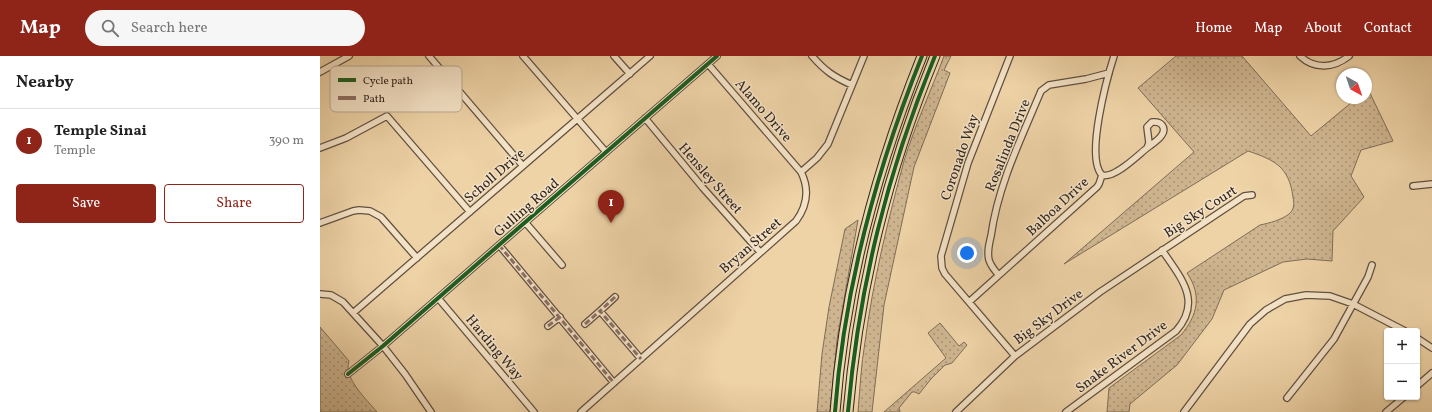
<!DOCTYPE html>
<html lang="en">
<head>
<meta charset="utf-8">
<style>
	body { margin:0; font-family:Vollkorn,serif; background:#f6f6f6; color:#222 }
	.controls { position:absolute; right:12px; bottom:12px; display:grid; overflow:hidden; border-radius:4px; box-shadow:0 1px 3px #0004 }
	.controls button { width:36px; height:36px; display:grid; place-items:center; padding:0; border:0; border-bottom:1px solid #e0e0e0; background:#fff; color:#222; font:20px sans-serif }
	.compass { position:absolute; left:1016px; top:12px; width:36px; height:36px; border-radius:50%; background:#fff; box-shadow:0 1px 3px #0004; rotate:140deg }
	.you { position:absolute; left:647px; top:197px; width:14px; height:14px; margin:-10px; border:3px solid #fff; border-radius:50%; background:#1a73e8; box-shadow:0 0 0 6px #1a73e833 }
	.badge { display:grid; place-items:center; width:26px; height:26px; border-radius:50%; background:#8f2418; color:#fff; font-size:13px; font-weight:700 }
	.pin { position:absolute; translate:-50% -33px; filter:drop-shadow(0 1px 2px #0008) }
	.pin::after { content:''; position:absolute; top:21px; width:14px; height:12px; background:inherit; clip-path:polygon(0 0,100% 0,50% 100%) }
	.list { margin:0; padding:0; list-style:none }
	h2 { display:flex; justify-content:space-between; align-items:center; height:52px; margin:0; padding:0 16px; font-size:17px }
	h2 small { font-size:13px; font-weight:400; color:#767676 }
	.list li { display:grid; grid-template-columns:26px 1fr auto; gap:12px; align-items:center; box-sizing:border-box; height:64px; padding:0 16px; border-top:1px solid #e0e0e0 }
	.list b { display:block; font-size:15px; white-space:nowrap }
	.list p { margin:0; font-size:13px; white-space:nowrap; color:#767676 }
	.list em { font-size:13px; font-style:normal; color:#767676 }
	.actions { display:flex; gap:8px; padding:12px 16px }
	.actions a { flex:1; padding:9px 0; border:1px solid #8f2418; border-radius:4px; text-align:center; font-size:14px; color:#8f2418 }
	.actions .main { background:#8f2418; color:#fff }
	.icon { flex:none; width:22px; height:22px; fill:none; stroke:currentColor; stroke-width:2; stroke-linecap:round; stroke-linejoin:round }
	.map { position:relative; flex:none; width:1112px; height:356px; overflow:hidden }
	header { display:flex; align-items:center; gap:24px; box-sizing:border-box; height:56px; padding:0 20px; background:#8f2418; color:#fff }
	header strong { font-size:19px }
	nav { display:flex; gap:22px; margin-inline-start:auto; font-size:14px }
	.search { width:280px; height:36px; background:#f6f6f6; display:flex; align-items:center; gap:10px; box-sizing:border-box; padding:0 14px; border-radius:22px; color:#767676; font-size:15px }
	main { display:flex }
	aside { flex:1; background:#fff }
	.map>svg:first-child { display:block }
</style>
</head>
<body>
<header>
<strong>Map</strong>
<div class="search"><svg class="icon" aria-label="search" viewBox="0 0 24 24"><circle cx="10" cy="10" r="6"/><path d="M15 15l6 6"/></svg>Search here</div>
<nav><a>Home</a><a>Map</a><a>About</a><a>Contact</a></nav>
</header>
<main>
<aside>
<h2>Nearby<small></small></h2>
<ul class="list">
<li><span class="badge">1</span><div><b>Temple Sinai</b><p>Temple</p></div><em>390 m</em></li>
</ul>
<div class="actions"><a class="main">Save</a><a>Share</a></div>
</aside>
<div class="map">
<svg width="1112" height="356" viewBox="0 0 1112 356">
	<defs>
		<pattern id="grass-dots" width="8" height="8" patternUnits="userSpaceOnUse"><rect width="8" height="8" fill="#ceb590"/><path d="M2 2h.1M6 6h.1" fill="none" stroke="#a89375" stroke-width="1.8" stroke-linecap="round"/></pattern>
	</defs>
	<rect width="100%" height="100%" fill="#eed3a7"/>
	<filter id="stains"><feTurbulence type="fractalNoise" baseFrequency=".005" numOctaves="4"/><feColorMatrix values="0 0 0 0 .2 0 0 0 0 .09 0 0 0 0 .02 0 0 0 .5 -.17"/></filter>
	<radialGradient id="worn" r=".72"><stop offset=".6" stop-color="#630" stop-opacity="0"/><stop offset="1" stop-color="#630" stop-opacity=".3"/></radialGradient>
	<!-- grass -->
	<path fill="url(#grass-dots)" stroke="#7f6d58" d="M624,0H631L624,14L630,17L594,111L564,249L552,356H538C540,333 541,309 545,286C553,225 568,164 584,105C595,69 611,35 624,0Z
		M856,0H922L991,80L1037,42H1046V35L1048,33L1073,85L1041,94L1031,120L1044,141L1013,175L1012,205L987,203L963,206L904,234L892,263L857,309L810,348L809,356H787L789,332L861,279C878,259 882,239 867,217L940,169C950,167 961,164 969,158C975,153 974,147 973,141C969,111 955,104 928,95L744,208L874,96L818,32Z
		M538,164L517,284L510,356H497L502,298L509,251L525,173Z
		M620,267L639,290L644,286L647,289L632,307L625,309L611,323L599,338L595,336H592L579,352L580,356H564L626,302L608,277Z
		M0,271L29,305C23,322 47,344 57,356H0Z"/>
	<g fill="none" stroke-linecap="round" stroke-linejoin="round">
		<defs>
			<path id="street" d="M109,0L203,110
				M203,0L286,96
				M294,0L310,18
				M492,0C505,15 514,21 532,29
				M690,0L648,107L621,200L622,212L625,218L695,300
				M980,0C995,14 1014,12 1029,0
				M0,16L29,0
				M325,62L383,132L440,196
				M832,66C836,66 839,65 842,69C849,78 833,87 827,92L829,87L827,71Z
				M0,92L26,82L67,60L150,156
				M481,116L497,102L508,88L544,0
				M782,119C765,102 787,22 794,0
				M782,119C794,123 817,100 827,92
				M1093,130L1112,128
				M205,166L242,209
				M0,167L33,155L39,154L50,155L61,161L97,202
				M179,189L294,327
				M679,219C675,215 671,210 669,204C667,196 669,188 671,180C678,129 701,83 721,35L729,29L766,23L789,17
				M0,238L11,239L23,246L63,290L85,318L111,356
				M295,241L280,255L321,303
				M118,242L214,356
				M649,246L777,131L779,128L782,119
				M33,257L330,0
				M265,268L280,255
				M228,270L240,261
				M1097,282L1112,292
				M28,318L63,290L179,189L397,0
				M1097,330L1112,317
				M967,342L1014,283L1048,221L1052,209
				M261,356L476,165C487,150 490,134 481,116L388,8
				M636,356L695,300L780,236L924,140L932,139
				M746,356L856,275C883,245 860,221 842,194
				M864,356L930,268L946,254L965,243L986,239L1010,240L1033,248L1085,275
				M1066,356L1084,341"/>
			<path id="primary" d="M515,356C524,233 556,114 602,0
				M528,356C539,230 567,117 615,0"/>
		</defs>
		<!-- street casing -->
		<use href="#street" stroke="#605041" stroke-width="8"/>
		<!-- primary casing -->
		<use href="#primary" stroke="#30251f" stroke-width="11"/>
		<!-- street -->
		<use href="#street" stroke="#f4e2c6" stroke-width="5.5"/>
		<!-- primary -->
		<use href="#primary" stroke="#eed3a7" stroke-width="9"/>
		<!-- quiet -->
		<path stroke="#8d6e63" stroke-width="3" stroke-dasharray="6 3" stroke-linecap="butt" d="M179,189L294,327
			M295,241L280,255L321,303
			M265,268L280,255
			M228,270L240,261"/>
		<defs>
			<path id="cycleway" d="M28,318L63,290L179,189L397,0
				M515,356C524,233 556,114 602,0
				M528,356C539,230 567,117 615,0"/>
		</defs>
		<!-- cycleway casing -->
		<use href="#cycleway" stroke="#f4e2c6" stroke-width="6"/>
		<!-- cycleway -->
		<use href="#cycleway" stroke="#1b5e20" stroke-width="4"/>
	</g>
	<g text-anchor="middle" stroke-width="3" stroke-linejoin="round" paint-order="stroke">
		<!-- street labels -->
		<g font-size="14" fill="#30251f" stroke="#f4e2c6">
			<text transform="translate(444 54) rotate(49)" y="5">Alamo Drive</text>
			<text transform="translate(687 89) rotate(-68)" y="5">Rosalinda Drive</text>
			<text transform="translate(639 101) rotate(-71)" y="5">Coronado Way</text>
			<text transform="translate(174 119) rotate(-41)" y="5">Scholl Drive</text>
			<text transform="translate(391 122) rotate(49)" y="5">Hensley Street</text>
			<text transform="translate(737 150) rotate(-43)" y="5">Balboa Drive</text>
			<text transform="translate(206 151) rotate(-41)" y="5">Gulling Road</text>
			<text transform="translate(880 155) rotate(-33)" y="5">Big Sky Court</text>
			<text transform="translate(430 189) rotate(-41)" y="5">Bryan Street</text>
			<text transform="translate(728 260) rotate(-37)" y="5">Big Sky Drive</text>
			<text transform="translate(175 291) rotate(50)" y="5">Harding Way</text>
			<text transform="translate(801 300) rotate(-37)" y="5">Snake River Drive</text>
		</g>
	</g>
	<!-- legend -->
	<rect x="10" y="10" width="132" height="46" rx="6" fill="#f4e2c6" stroke="#b9a994" stroke-width="1"/>
	<rect x="18" y="22" width="18" height="4" fill="#1b5e20"/>
	<rect x="18" y="40" width="18" height="4" fill="#8d6e63"/>
	<g font-size="11" fill="#30251f">
		<text x="43" y="28">Cycle path</text>
		<text x="43" y="46">Path</text>
	</g>
	<rect width="100%" height="100%" filter="url(#stains)"/>
	<rect width="100%" height="100%" fill="url(#worn)"/>
</svg>
<div class="controls">
<button>+</button>
<button>−</button>
</div>
<svg class="compass" viewBox="-18 -18 36 36"><path d="M0-13l5 13h-10z" fill="#e53935"/><path d="M0 13l5-13h-10z" fill="#767676"/></svg>
<div class="you"></div>
<div class="pin badge" style="left:291px;top:167px">1</div>
</div>
</main>
</body>
</html>
